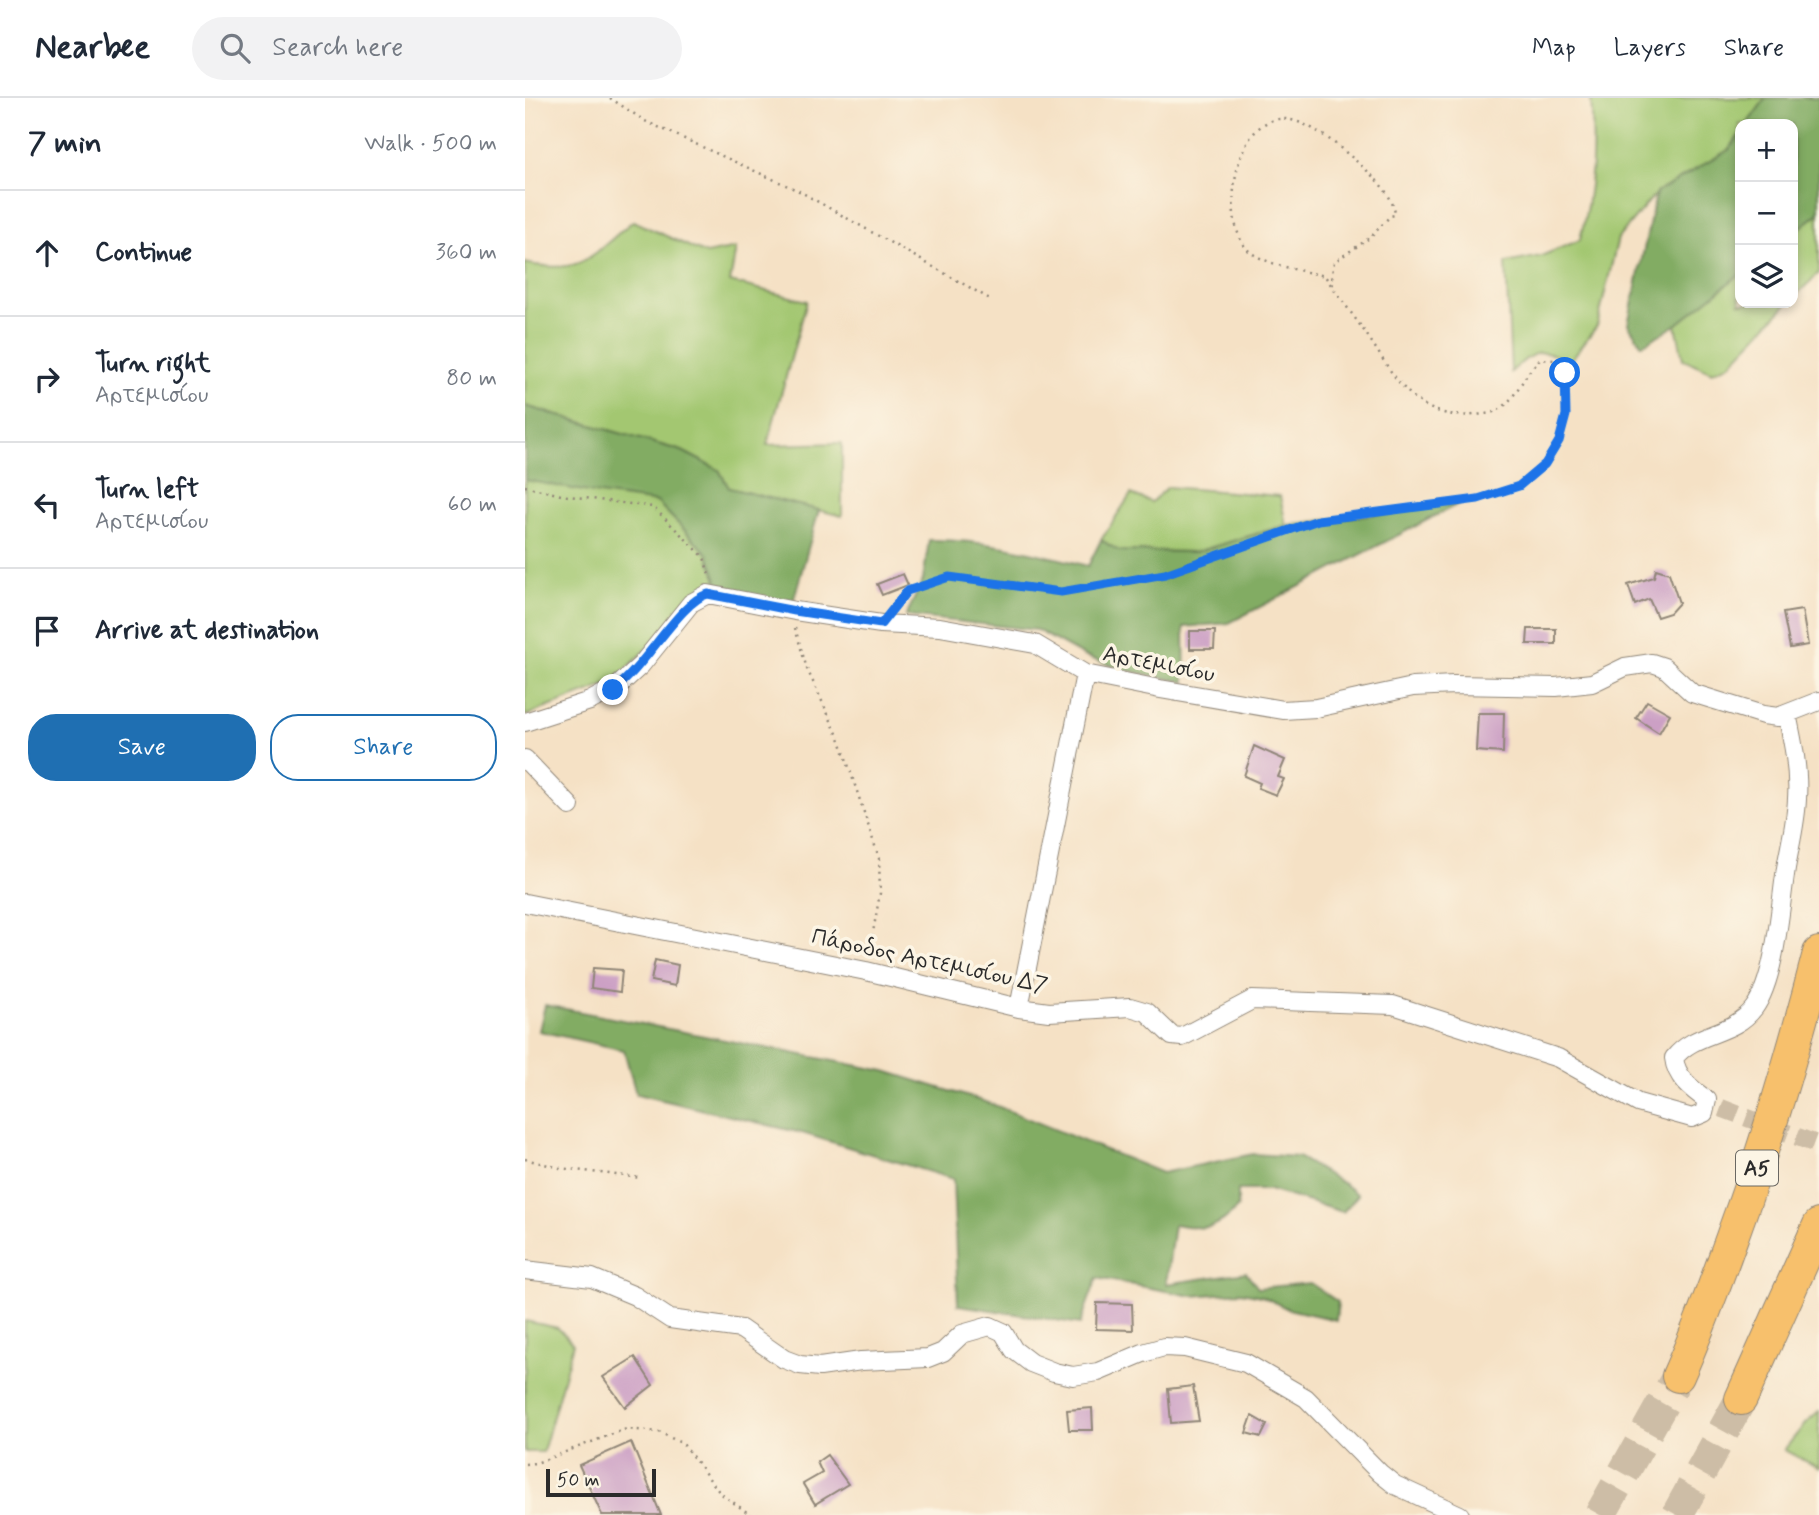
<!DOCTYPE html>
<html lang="en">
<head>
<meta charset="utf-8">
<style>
	body { margin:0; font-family:Mynerve,sans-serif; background:#f2f2f3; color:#1f2937 }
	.controls { position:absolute; right:21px; top:21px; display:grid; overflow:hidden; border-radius:14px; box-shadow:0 4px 10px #0003 }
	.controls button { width:63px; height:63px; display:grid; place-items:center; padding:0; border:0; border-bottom:2px solid #e0e1e3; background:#fff; color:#1f2937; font:35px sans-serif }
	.scale { position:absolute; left:21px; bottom:18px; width:110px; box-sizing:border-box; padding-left:7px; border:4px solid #2b2b2b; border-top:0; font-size:19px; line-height:24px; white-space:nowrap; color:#2b2b2b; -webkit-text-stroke:5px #fcf5e5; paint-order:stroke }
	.stop { position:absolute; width:21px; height:21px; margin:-16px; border:5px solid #1a73e8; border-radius:50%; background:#fff }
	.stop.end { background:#1a73e8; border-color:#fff; box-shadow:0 2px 7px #0008 }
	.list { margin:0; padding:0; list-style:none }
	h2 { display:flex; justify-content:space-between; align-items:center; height:91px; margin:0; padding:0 28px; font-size:30px }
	h2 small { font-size:23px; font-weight:400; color:#747a83 }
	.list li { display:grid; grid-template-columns:46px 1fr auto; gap:21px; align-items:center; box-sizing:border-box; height:126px; padding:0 28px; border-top:2px solid #e0e1e3 }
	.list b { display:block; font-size:26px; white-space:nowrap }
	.list p { margin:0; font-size:23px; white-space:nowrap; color:#747a83 }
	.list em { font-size:23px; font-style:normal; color:#747a83 }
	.actions { display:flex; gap:14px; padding:21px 28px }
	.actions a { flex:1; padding:16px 0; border:2px solid #1f6fb2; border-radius:28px; text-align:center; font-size:24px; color:#1f6fb2 }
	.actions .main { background:#1f6fb2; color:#fff }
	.icon { flex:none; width:38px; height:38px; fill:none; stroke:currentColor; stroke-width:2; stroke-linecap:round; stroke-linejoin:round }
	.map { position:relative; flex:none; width:1294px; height:1417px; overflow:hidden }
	header { display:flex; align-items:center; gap:42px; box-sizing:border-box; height:98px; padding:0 35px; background:#fff; border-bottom:2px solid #e0e1e3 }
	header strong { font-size:33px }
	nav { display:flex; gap:38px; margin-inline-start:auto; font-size:24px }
	.search { width:490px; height:63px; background:#f2f2f3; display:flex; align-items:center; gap:18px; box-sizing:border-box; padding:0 24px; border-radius:38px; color:#747a83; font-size:26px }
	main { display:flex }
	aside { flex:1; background:#fff }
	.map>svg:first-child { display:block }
</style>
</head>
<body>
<header>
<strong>Nearbee</strong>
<div class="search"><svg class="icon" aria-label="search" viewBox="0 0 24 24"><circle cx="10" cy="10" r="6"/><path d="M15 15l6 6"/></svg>Search here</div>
<nav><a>Map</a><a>Layers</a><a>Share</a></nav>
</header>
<main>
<aside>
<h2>7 min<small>Walk · 500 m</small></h2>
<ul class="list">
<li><svg class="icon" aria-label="ahead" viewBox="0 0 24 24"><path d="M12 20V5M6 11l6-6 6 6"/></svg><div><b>Continue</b></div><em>360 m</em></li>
<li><svg class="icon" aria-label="right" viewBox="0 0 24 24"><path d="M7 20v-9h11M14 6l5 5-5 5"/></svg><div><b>Turn right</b><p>Αρτεμισίου</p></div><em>80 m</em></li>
<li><svg class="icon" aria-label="left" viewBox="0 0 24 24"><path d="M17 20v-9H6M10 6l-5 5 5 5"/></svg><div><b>Turn left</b><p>Αρτεμισίου</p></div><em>60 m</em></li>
<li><svg class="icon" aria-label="arrive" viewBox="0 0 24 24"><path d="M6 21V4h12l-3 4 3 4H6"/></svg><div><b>Arrive at destination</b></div></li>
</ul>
<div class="actions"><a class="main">Save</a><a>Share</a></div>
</aside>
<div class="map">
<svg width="1294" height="1417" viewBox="0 0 1294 1417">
	<rect width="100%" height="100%" fill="#fcf5e5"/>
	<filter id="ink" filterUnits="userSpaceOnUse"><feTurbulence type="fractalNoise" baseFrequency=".0143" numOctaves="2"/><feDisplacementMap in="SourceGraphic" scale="14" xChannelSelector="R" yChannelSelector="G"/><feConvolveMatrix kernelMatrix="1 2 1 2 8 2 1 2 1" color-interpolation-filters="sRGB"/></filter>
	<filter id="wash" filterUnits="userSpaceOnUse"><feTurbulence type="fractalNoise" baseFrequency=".00686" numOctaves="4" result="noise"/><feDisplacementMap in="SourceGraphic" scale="28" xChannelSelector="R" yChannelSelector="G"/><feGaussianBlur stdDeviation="1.57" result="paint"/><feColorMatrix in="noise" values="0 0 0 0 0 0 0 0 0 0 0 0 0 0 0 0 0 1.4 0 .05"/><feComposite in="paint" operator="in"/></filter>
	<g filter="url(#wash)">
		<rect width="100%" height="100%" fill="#f5e1c5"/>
		<!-- green -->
		<path fill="#a3c771" stroke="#67794e" stroke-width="2" d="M1066,0H1241L1222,26H1215V36L1205,51L1131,95L1093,140L1072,228L1045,263C1014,250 1010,252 986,274L981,165L1016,158L1055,142C1067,93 1070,50 1066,0Z
			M1294,115V175L1268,200V135Z
			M108,123L181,156L211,150L205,184L282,203L242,347L317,345V418L204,390L194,372L157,353L0,308V165C59,178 66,157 108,123Z
			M1215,176V205H1263L1205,266L1187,274L1158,261L1151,227Z
			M0,381L132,404L183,456L196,494L181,493L87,585L0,618Z
			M643,389L755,398L761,427L671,454L594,453L576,442L606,396L626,404Z
			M0,1223L33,1230L48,1246L18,1354H0Z
			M1294,1314V1370L1259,1352L1280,1326Z"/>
		<!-- forest -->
		<path fill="#82ac63" stroke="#566c47" stroke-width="2" d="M1241,0H1294V115L1268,135V26H1222Z
			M1215,36V176L1151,227L1117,247L1103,226L1131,95L1205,51Z
			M0,308L157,353L194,372L204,390L294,412L268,504L196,494L183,456L132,404L74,396L0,382Z
			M935,405L704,525L659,529L660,584L600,572L559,558L512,532L381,518L398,482L404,442C458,441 511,455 563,468L576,442L594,453L671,454L761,427Z
			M20,907L360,973L467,1006L637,1075L728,1056L773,1059L819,1086L833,1097L818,1114L744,1092H713V1109C690,1134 680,1131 649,1126L641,1186L721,1174L733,1190L785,1185L813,1204L811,1222L763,1211L737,1198L716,1194L667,1198L572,1180L555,1226L433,1207L428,1081L277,1035L111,996L99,952L14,933Z"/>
		<g id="blocks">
			<!-- building -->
			<path fill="#cca0c5" d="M1131,471L1144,475L1154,505L1145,515L1132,519L1124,501L1110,507L1103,487L1129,479Z
				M378,476L383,487L357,497L352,486Z
				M1277,512L1283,547L1265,550L1258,515Z
				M1003,531H1031V546H1002Z
				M665,533H690L689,551H665Z
				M1122,603L1145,616L1134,635L1111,620Z
				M953,615H979L978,655L951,653Z
				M729,648L760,662L753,679L759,681L751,697L733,690L735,685L719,678Z
				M130,862L153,867L150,888L126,883Z
				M68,870L97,872L95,894L66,890Z
				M572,1205L607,1206L608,1232L571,1231Z
				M110,1259L128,1287L100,1309L78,1279Z
				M668,1288L674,1323L646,1325L643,1291Z
				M567,1310L568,1332H544L542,1312Z
				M727,1318L742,1327L736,1339L721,1335Z
				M106,1344L136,1417H77L54,1367Z
				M302,1357L323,1386L290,1406L278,1386L297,1375L292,1364Z"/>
		</g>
	</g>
	<g filter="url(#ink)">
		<use href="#blocks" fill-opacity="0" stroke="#908678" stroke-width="2"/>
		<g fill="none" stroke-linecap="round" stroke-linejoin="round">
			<!-- minor-tunnel -->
			<path stroke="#cdbda6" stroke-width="18" stroke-dasharray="18 9" stroke-linecap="butt" d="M1196,1010L1294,1047"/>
			<!-- motorway-tunnel -->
			<path stroke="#cdbda6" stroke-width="32" stroke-dasharray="32 16" stroke-linecap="butt" d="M1075,1417L1153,1278
				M1152,1417L1216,1301"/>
			<defs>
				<path id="minor" d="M0,624L65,603L93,588L116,567L166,505L183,496L270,513L356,526L415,529L510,546L560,576L635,591L758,612L791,610L888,589L929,587L1031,589L1067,585L1100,569L1127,565L1139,569L1167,595L1238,617L1253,619L1294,603
					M0,661L45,708
					M0,805L341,873L494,910L524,914L605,909L622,914L647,938L657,939L727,902L868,907L1033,960L1113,1005L1167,1020L1179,1015L1182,1002C1166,991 1151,979 1149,960C1170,933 1208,938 1229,910C1251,880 1255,808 1261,770C1265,747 1271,724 1272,701C1274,673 1268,644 1262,616
					M494,910L560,576
					M0,1172L67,1180L110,1198L145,1221L216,1231L259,1261L275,1267L295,1269L336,1263L403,1260L418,1254L437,1236L465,1228L478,1234L489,1252L506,1265L529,1274L548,1278L573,1274L618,1255L639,1249L660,1250L721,1265L781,1300L855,1375L870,1387L935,1417"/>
				<path id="motorway" d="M1153,1278C1175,1229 1193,1178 1211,1128C1244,1038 1270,948 1294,855
					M1216,1301L1294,1127"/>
			</defs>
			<!-- minor casing -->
			<use href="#minor" stroke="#908678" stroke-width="20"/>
			<!-- motorway casing -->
			<use href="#motorway" stroke="#908678" stroke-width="34"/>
			<!-- path -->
			<path stroke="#908678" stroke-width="2.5" stroke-dasharray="2 5" stroke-linecap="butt" d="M85,0L120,23L274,93L465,201
				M0,388L36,397L128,409L179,459L185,481
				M369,509L382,493L424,479L536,494L641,476L793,422L953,401L994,388L1020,366L1034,343L1041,317L1040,275L1030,262L1016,261C999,275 994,295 979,308C970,316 960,316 949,317C893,322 873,285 846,243C834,225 821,208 808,190L807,176L809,164L846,139L865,118L870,117C869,96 845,75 830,62C812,47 789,27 766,22C710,8 693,123 723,152C739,167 779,173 800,178L808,190
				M270,530L282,571L315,642L354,760L355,795L344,857
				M0,1061L35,1070L116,1080
				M0,1366L11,1365L101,1331L134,1334L158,1346L195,1395L226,1417"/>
			<!-- minor -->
			<use href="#minor" stroke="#fff" stroke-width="18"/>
			<!-- motorway -->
			<use href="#motorway" stroke="#f7c06c" stroke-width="32"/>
		</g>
	</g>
	<g fill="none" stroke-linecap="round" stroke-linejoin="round" filter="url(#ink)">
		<!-- route -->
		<path stroke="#1a73e8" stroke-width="9" d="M88,592C120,570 155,503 183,496L270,513L356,526L382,493L424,479L536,494L640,476L793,422L953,401L994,388L1020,366L1034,343L1041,317L1040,275"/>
	</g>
	<g text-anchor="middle" stroke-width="7" stroke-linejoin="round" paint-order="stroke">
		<!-- shield labels -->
		<rect fill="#fcf5e5" stroke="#6a6863" stroke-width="2" x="1211" y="1052.5" width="42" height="35" rx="5"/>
		<g font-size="21" font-weight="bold" fill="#2b2b2b">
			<text x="1232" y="1077">Α5</text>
		</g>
		<!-- street labels -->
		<g font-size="23" fill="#2b2b2b" stroke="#fcf5e5">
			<text transform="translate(634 565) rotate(11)" y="8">Αρτεμισίου</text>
			<text transform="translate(405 862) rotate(12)" y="8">Πάροδος Αρτεμισίου Δ7</text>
		</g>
	</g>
</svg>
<div class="controls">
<button>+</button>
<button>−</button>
<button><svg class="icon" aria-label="layers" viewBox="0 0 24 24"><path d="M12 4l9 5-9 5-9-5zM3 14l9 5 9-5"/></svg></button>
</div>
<div class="scale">50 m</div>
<div class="stop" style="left:1040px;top:275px"></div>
<div class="stop end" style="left:88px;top:592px"></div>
</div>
</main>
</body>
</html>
